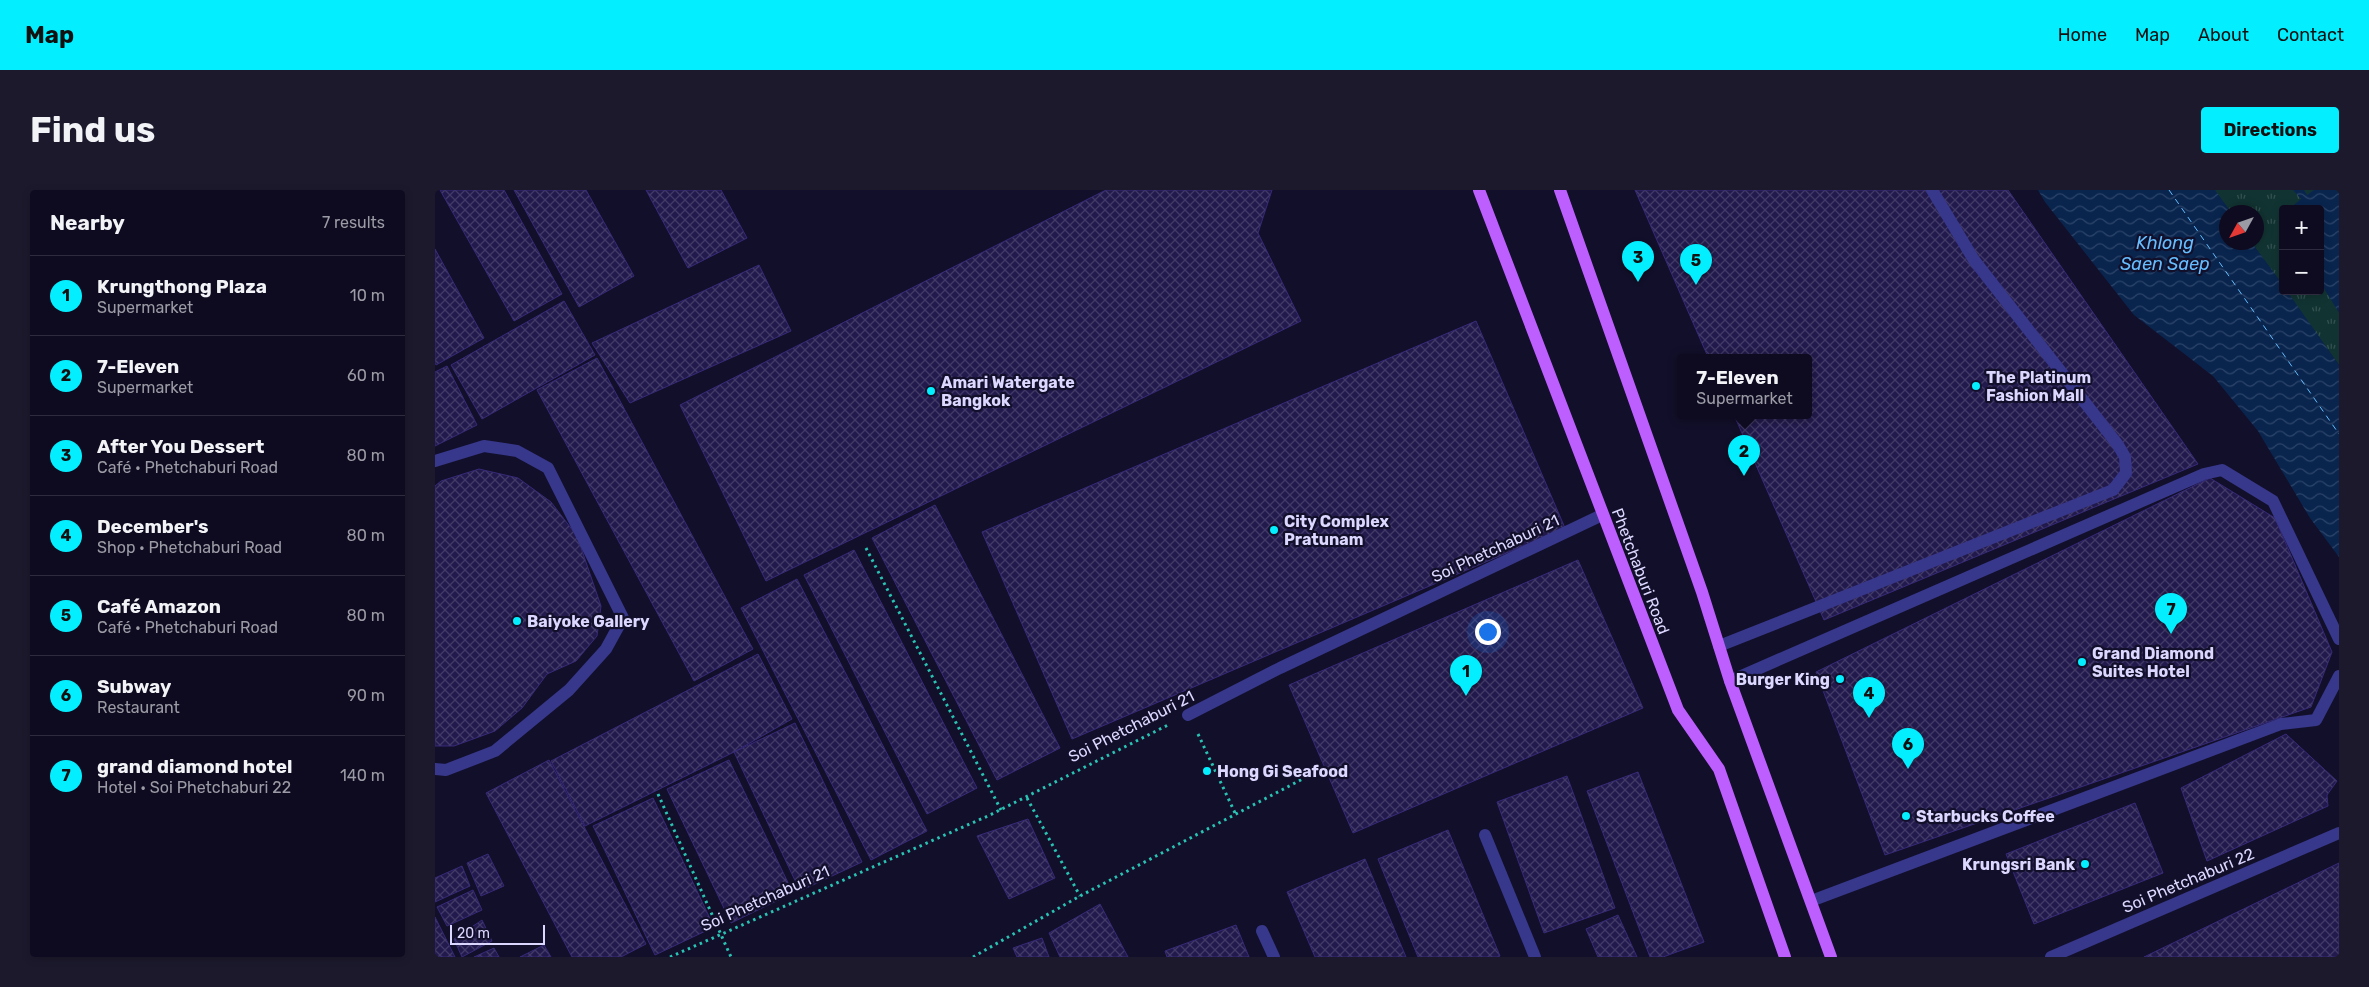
<!DOCTYPE html>
<html lang="en">
<head>
<meta charset="utf-8">
<style>
	body { margin:0; font-family:Rubik,sans-serif; background:#1c192d; color:#f1f3f6 }
	.controls { position:absolute; right:15px; top:15px; display:grid; overflow:hidden; border-radius:5px; box-shadow:0 2px 8px #0003 }
	.controls button { width:45px; height:45px; display:grid; place-items:center; padding:0; border:0; border-bottom:1px solid #2e2b3e; background:#0e0b20; color:#f1f3f6; font:25px sans-serif }
	.compass { position:absolute; left:1784px; top:15px; width:45px; height:45px; border-radius:50%; background:#0e0b20; box-shadow:0 2px 8px #0003; rotate:230deg }
	.scale { position:absolute; left:15px; bottom:12px; width:95px; box-sizing:border-box; padding-left:5px; border:2px solid #dbd7ff; border-top:0; font-size:14px; line-height:18px; white-space:nowrap; color:#dbd7ff; -webkit-text-stroke:4px #120f2a; paint-order:stroke }
	.you { position:absolute; left:1052px; top:441px; width:18px; height:18px; margin:-12px; border:4px solid #fff; border-radius:50%; background:#1a73e8; box-shadow:0 0 0 8px #1a73e833 }
	.badge { display:grid; place-items:center; width:32px; height:32px; border-radius:50%; background:#03efff; color:#111; font-size:16px; font-weight:700 }
	.pin { position:absolute; translate:-50% -41px; filter:drop-shadow(0 1px 2px #0008) }
	.pin::after { content:''; position:absolute; top:26px; width:18px; height:15px; background:inherit; clip-path:polygon(0 0,100% 0,50% 100%) }
	.popup { position:absolute; left:1242px; top:164px; width:135px; height:65px; box-sizing:border-box; display:grid; place-content:center; border-radius:5px; background:#0e0b20; filter:drop-shadow(0 1px 4px #0005); font-size:16px; white-space:nowrap; color:#9b9ba5 }
	.popup b { font-size:19px; color:#f1f3f6 }
	.popup::after { content:''; position:absolute; left:50%; top:100%; margin-left:-10px; border:10px solid transparent; border-top-color:#0e0b20 }
	.list { margin:0; padding:0; list-style:none }
	h2 { display:flex; justify-content:space-between; align-items:center; height:65px; margin:0; padding:0 20px; font-size:21px }
	h2 small { font-size:16px; font-weight:400; color:#9b9ba5 }
	.list li { display:grid; grid-template-columns:32px 1fr auto; gap:15px; align-items:center; box-sizing:border-box; height:80px; padding:0 20px; border-top:1px solid #2e2b3e }
	.list b { display:block; font-size:19px; white-space:nowrap }
	.list p { margin:0; font-size:16px; white-space:nowrap; color:#9b9ba5 }
	.list em { font-size:16px; font-style:normal; color:#9b9ba5 }
	.map { position:relative; flex:none; width:1904px; height:767px; overflow:hidden; border-radius:5px }
	header { display:flex; align-items:center; gap:30px; box-sizing:border-box; height:70px; padding:0 25px; background:#03efff; color:#111 }
	header strong { font-size:24px }
	nav { display:flex; gap:28px; margin-inline-start:auto; font-size:18px }
	.intro { display:flex; align-items:center; justify-content:space-between; box-sizing:border-box; height:120px; padding:0 30px }
	h1 { margin:0; font-size:35px }
	.button { padding:12px 22px; border-radius:5px; background:#03efff; color:#111; font-size:18px; font-weight:700 }
	main { display:flex; gap:30px; padding:0 30px }
	aside { flex:1; background:#0e0b20; border-radius:5px; box-shadow:0 2px 8px #0003 }
	.map>svg:first-child { display:block }
</style>
</head>
<body>
<header>
<strong>Map</strong>
<nav><a>Home</a><a>Map</a><a>About</a><a>Contact</a></nav>
</header>
<div class="intro"><h1>Find us</h1><a class="button">Directions</a></div>
<main>
<aside>
<h2>Nearby<small>7 results</small></h2>
<ul class="list">
<li><span class="badge">1</span><div><b>Krungthong Plaza</b><p>Supermarket</p></div><em>10 m</em></li>
<li><span class="badge">2</span><div><b>7-Eleven</b><p>Supermarket</p></div><em>60 m</em></li>
<li><span class="badge">3</span><div><b>After You Dessert</b><p>Café · Phetchaburi Road</p></div><em>80 m</em></li>
<li><span class="badge">4</span><div><b>December's</b><p>Shop · Phetchaburi Road</p></div><em>80 m</em></li>
<li><span class="badge">5</span><div><b>Café Amazon</b><p>Café · Phetchaburi Road</p></div><em>80 m</em></li>
<li><span class="badge">6</span><div><b>Subway</b><p>Restaurant</p></div><em>90 m</em></li>
<li><span class="badge">7</span><div><b>grand diamond hotel</b><p>Hotel · Soi Phetchaburi 22</p></div><em>140 m</em></li>
</ul>
</aside>
<div class="map">
<svg width="1904" height="767" viewBox="0 0 1904 767">
	<defs>
		<pattern id="park-tufts" width="24" height="20" patternUnits="userSpaceOnUse" patternTransform="scale(1.25)"><rect width="24" height="20" fill="#113432"/><path d="M3 7l-1-3M5 7V3M7 7l1-3M15 17l-1-3M17 17v-4M19 17l1-3" fill="none" stroke="#335151"/></pattern>
		<pattern id="water-waves" width="16" height="10" patternUnits="userSpaceOnUse" patternTransform="scale(1.25)"><rect width="16" height="10" fill="#09254e"/><path d="M0 5q4-4 8 0t8 0" fill="none" stroke="#2c4469"/></pattern>
		<pattern id="building-cross-hatch" width="8" height="8" patternUnits="userSpaceOnUse" patternTransform="scale(1.25)"><rect width="8" height="8" fill="#221a4c"/><path d="M0 0l8 8M0 8l8-8" fill="none" stroke="#423b67"/></pattern>
	</defs>
	<rect width="100%" height="100%" fill="#120f2a"/>
	<!-- park -->
	<path fill="url(#park-tufts)" d="M1779,0H1904V175L1851,101H1885V19H1848V96L1817,53L1822,52V22H1795Z"/>
	<!-- water -->
	<path fill="url(#water-waves)" d="M1603,0H1780L1796,22H1792V52L1817,53L1848,95V101H1852L1904,175V367L1875,328L1823,241L1778,186L1699,125L1610,12Z
		M1858,0H1869L1872,5L1879,0H1904V123L1885,92V19H1854L1866,9Z"/>
	<g fill="none" stroke-linecap="round" stroke-linejoin="round">
		<!-- ferry -->
		<path stroke="#65bdff" stroke-width="1" stroke-dasharray="6 5" stroke-linecap="butt" d="M1734,0L1904,244"/>
	</g>
	<!-- building -->
	<path fill="url(#building-cross-hatch)" stroke="#372a79" d="M5,0H69L127,104L79,131Z
		M79,0H151L199,86L144,117Z
		M211,0H286L312,48L253,78Z
		M671,0H837L823,43L866,131L331,391L245,215Z
		M1200,0H1573L1763,274L1389,430L1299,225H1373V167H1273Z
		M0,59L49,148L1,175L0,173Z
		M324,75L356,141L195,213L157,153Z
		M129,111L160,165L47,229L16,175Z
		M1041,131L1130,338L637,549L547,342Z
		M162,168L318,459L259,491L102,200Z
		M12,176L42,235L0,256V182Z
		M44,279L83,288L116,312L142,346L166,416L162,446L141,471L112,484L87,518L60,541L19,556H0V296L6,291Z
		M1775,288L1840,328L1897,462L1876,517L1450,665L1381,482Z
		M500,315L625,558L562,590L437,348Z
		M419,360L542,598L492,624L369,385Z
		M1143,370L1208,518L918,643L854,495Z
		M362,389L492,641L436,670L306,418Z
		M323,464L357,529L299,562L150,636L116,571Z
		M360,533L427,672L365,701L299,562Z
		M1851,544L1902,591L1892,605L1893,616L1772,671L1746,598Z
		M114,570L211,754L186,767H137L51,603Z
		M294,570L358,703L296,733L232,599Z
		M1203,582L1269,752L1228,767H1215L1152,601Z
		M1132,586L1180,718L1109,743L1062,612Z
		M218,608L279,737L220,765L158,636Z
		M1700,613L1728,683L1599,734L1571,664Z
		M593,629L620,688L574,709L542,646Z
		M1013,640L1065,766L1063,767H983L943,669Z
		M53,664L69,696L46,706L32,673Z
		M930,669L971,767H880L852,702Z
		M1904,673V767H1709Z
		M27,676L35,696L0,712V688Z
		M38,700L47,720L12,736L2,717Z
		M665,714L693,767H625L614,743Z
		M1183,725L1202,767H1163L1151,739Z
		M0,727L20,767H0Z
		M47,730L57,751L27,767L19,749Z
		M801,735L814,767H732L730,761Z
		M607,748L614,767H582L578,758Z
		M109,755L116,767H85Z
		M59,758L64,767H39Z"/>
	<g fill="none" stroke-linecap="round" stroke-linejoin="round">
		<!-- path -->
		<path stroke="#29c2b3" stroke-width="3" stroke-dasharray="2.5 4" stroke-linecap="butt" d="M431,358L566,620
			M763,544L801,625
			M223,604L296,767
			M592,608L645,706
			M235,767L555,625L733,535
			M538,767L645,706L879,583"/>
		<!-- service -->
		<path stroke="#37378b" stroke-width="12" d="M0,271L49,256L82,261L113,278L188,428L171,459L134,500L60,561L11,580L0,579
			M1284,456L1678,300L1691,283L1690,267L1683,255L1539,70L1497,0
			M1295,491L1769,284L1787,280L1838,311L1904,449
			M1050,645L1100,767
			M1376,711L1846,534L1881,530L1904,486"/>
		<!-- pedestrian -->
		<path stroke="#37378b" stroke-width="12" d="M827,741L839,767"/>
		<!-- minor -->
		<path stroke="#37378b" stroke-width="12" d="M753,525L845,478L1167,325
			M1616,767L1904,643"/>
		<!-- primary -->
		<path stroke="#bd5eff" stroke-width="12" d="M1044,0L1243,520L1284,579L1350,767
			M1125,0L1267,402L1295,491L1396,767"/>
	</g>
	<!-- markers -->
	<g fill="#03efff" stroke="#120f2a" stroke-width="2">
		<circle cx="1541" cy="196" r="5"/>
		<circle cx="496" cy="201" r="5"/>
		<circle cx="839" cy="340" r="5"/>
		<circle cx="82" cy="431" r="5"/>
		<circle cx="1647" cy="472" r="5"/>
		<circle cx="1405" cy="489" r="5"/>
		<circle cx="772" cy="581" r="5"/>
		<circle cx="1471" cy="626" r="5"/>
		<circle cx="1650" cy="674" r="5"/>
	</g>
	<g text-anchor="middle" stroke-width="4.5" stroke-linejoin="round" paint-order="stroke">
		<!-- poi labels -->
		<g font-size="16" font-weight="bold" fill="#dbd7ff" stroke="#120f2a" text-anchor="start">
			<text x="1551" y="193">The Platinum<tspan x="1551" dy="18">Fashion Mall</tspan></text>
			<text x="506" y="198">Amari Watergate<tspan x="506" dy="18">Bangkok</tspan></text>
			<text x="849" y="337">City Complex<tspan x="849" dy="18">Pratunam</tspan></text>
			<text x="92" y="437">Baiyoke Gallery</text>
			<text x="1657" y="469">Grand Diamond<tspan x="1657" dy="18">Suites Hotel</tspan></text>
			<text x="1395" y="495" text-anchor="end">Burger King</text>
			<text x="782" y="587">Hong Gi Seafood</text>
			<text x="1481" y="632">Starbucks Coffee</text>
			<text x="1640" y="680" text-anchor="end">Krungsri Bank</text>
		</g>
		<!-- street labels -->
		<g font-size="16" fill="#dbd7ff" stroke="#120f2a">
			<text transform="translate(1060 358) rotate(-25)" y="6">Soi Phetchaburi 21</text>
			<text transform="translate(1206 381) rotate(69)" y="6">Phetchaburi Road</text>
			<text transform="translate(696 536) rotate(-27)" y="6">Soi Phetchaburi 21</text>
			<text transform="translate(1753 690) rotate(-23)" y="6">Soi Phetchaburi 22</text>
			<text transform="translate(330 708) rotate(-24)" y="6">Soi Phetchaburi 21</text>
		</g>
		<!-- water labels -->
		<g font-size="18" font-style="italic" fill="#65bdff" stroke="#120f2a">
			<text x="1730" y="59">Khlong<tspan x="1730" dy="21">Saen Saep</tspan></text>
		</g>
	</g>
</svg>
<div class="controls">
<button>+</button>
<button>−</button>
</div>
<svg class="compass" viewBox="-18 -18 36 36"><path d="M0-13l5 13h-10z" fill="#e53935"/><path d="M0 13l5-13h-10z" fill="#9b9ba5"/></svg>
<div class="scale">20 m</div>
<div class="you"></div>
<div class="pin badge" style="left:1031px;top:506px">1</div>
<div class="pin badge" style="left:1309px;top:286px">2</div>
<div class="popup"><b>7-Eleven</b>Supermarket</div>
<div class="pin badge" style="left:1203px;top:92px">3</div>
<div class="pin badge" style="left:1434px;top:528px">4</div>
<div class="pin badge" style="left:1261px;top:95px">5</div>
<div class="pin badge" style="left:1473px;top:579px">6</div>
<div class="pin badge" style="left:1736px;top:444px">7</div>
</div>
</main>
</body>
</html>
